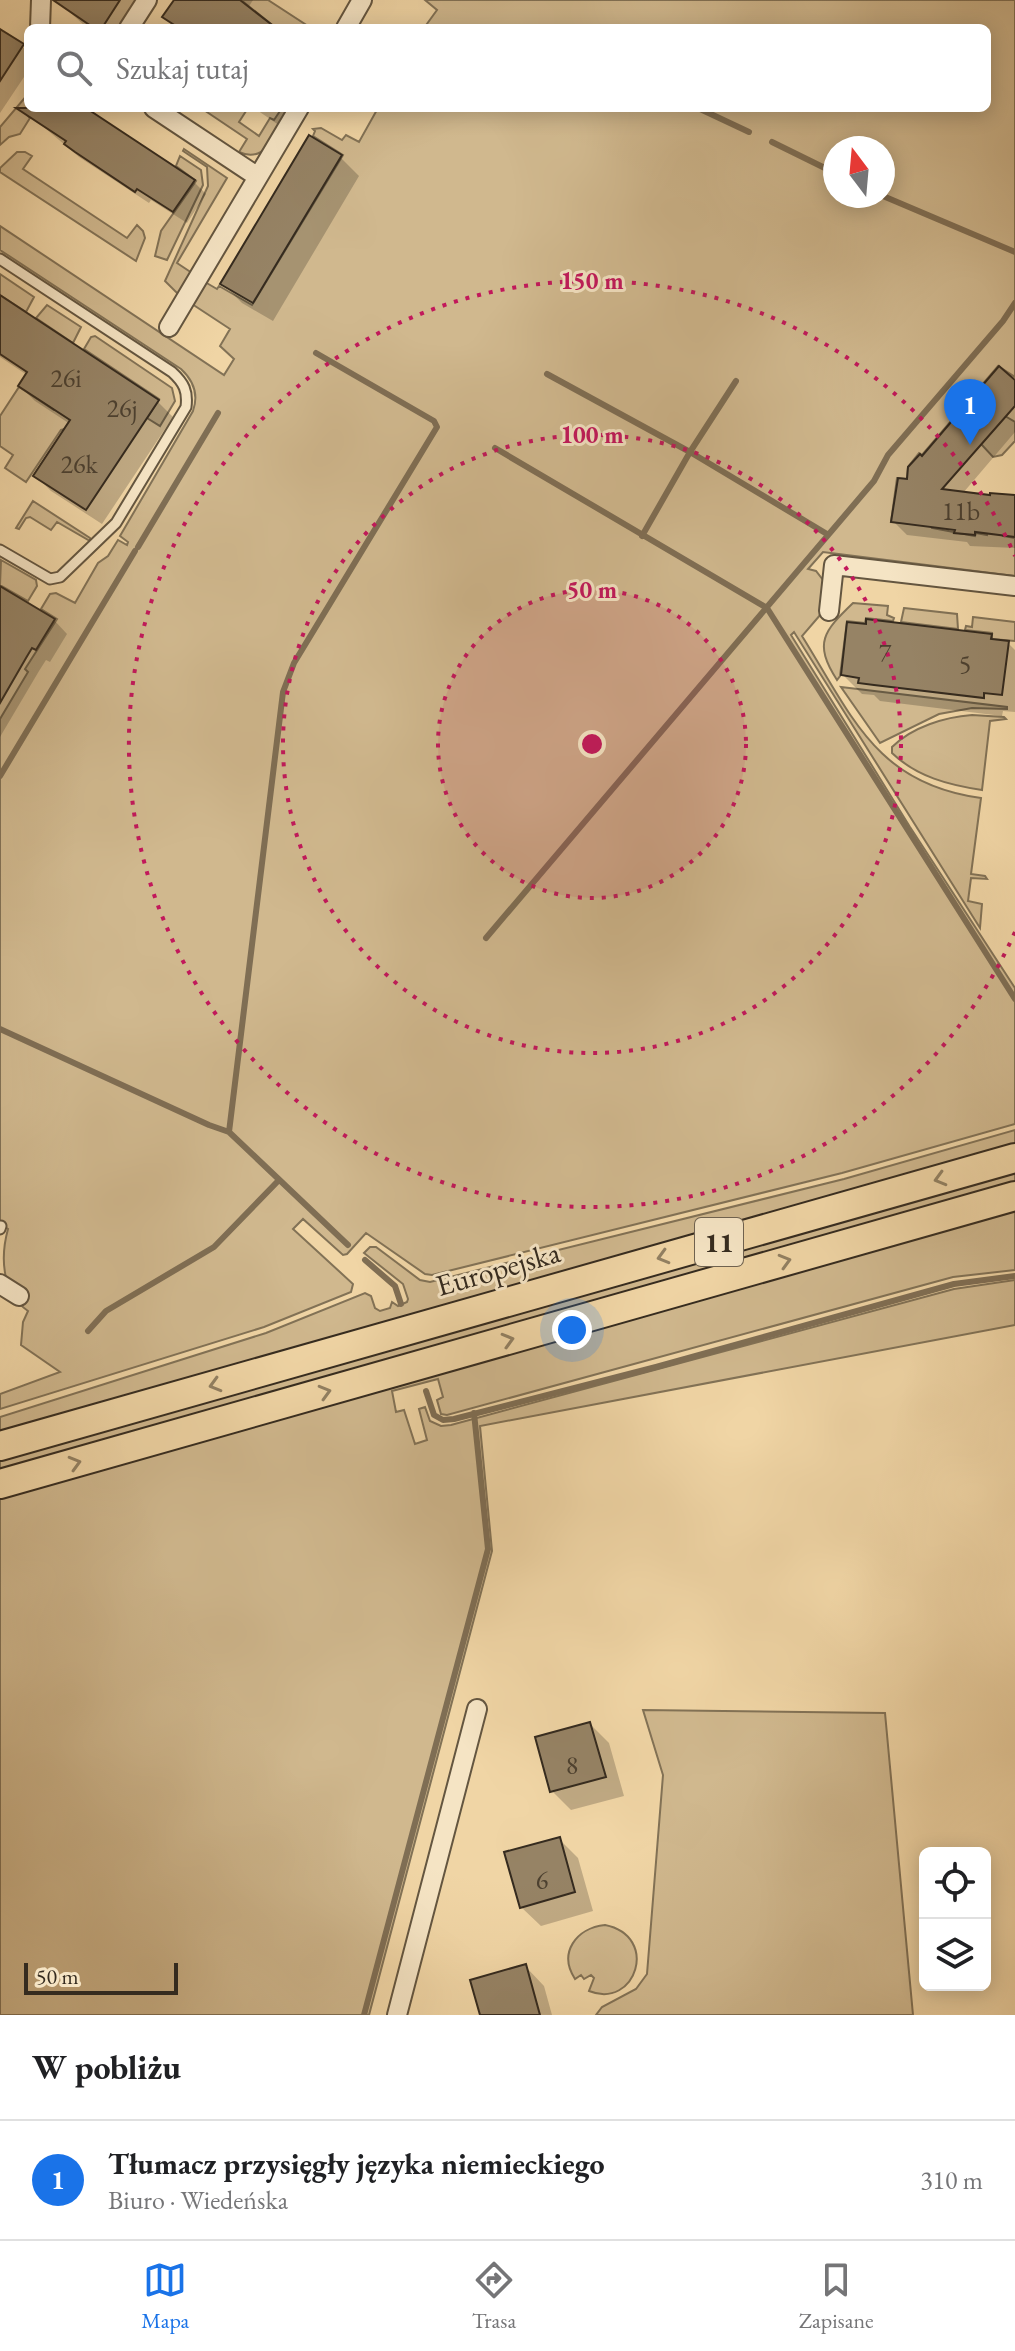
<!DOCTYPE html>
<html lang="pl">
<head>
<meta charset="utf-8">
<style>
	body { margin:0; font-family:"EB Garamond",serif; background:#f2f2f2; color:#202124 }
	.controls { position:absolute; right:24px; bottom:24px; display:grid; overflow:hidden; border-radius:12px; box-shadow:0 4px 20px #0003 }
	.controls button { width:72px; height:72px; display:grid; place-items:center; padding:0; border:0; border-bottom:2px solid #e0e0e0; background:#fff; color:#202124; font:40px sans-serif }
	.compass { position:absolute; left:823px; top:136px; width:72px; height:72px; border-radius:50%; background:#fff; box-shadow:0 4px 20px #0003; rotate:344deg }
	.scale { position:absolute; left:24px; bottom:20px; width:154px; box-sizing:border-box; padding-left:8px; border:4px solid #352b1f; border-top:0; font-size:22px; line-height:28px; white-space:nowrap; color:#352b1f; -webkit-text-stroke:6px #f5e4c4; paint-order:stroke }
	.you { position:absolute; left:572px; top:1330px; width:28px; height:28px; margin:-20px; border:6px solid #fff; border-radius:50%; background:#1a73e8; box-shadow:0 0 0 12px #1a73e833 }
	.badge { display:grid; place-items:center; width:52px; height:52px; border-radius:50%; background:#1a73e8; color:#fff; font-size:26px; font-weight:700 }
	.pin { position:absolute; translate:-50% -66px; filter:drop-shadow(0 2px 4px #0008) }
	.pin::after { content:''; position:absolute; top:42px; width:28px; height:24px; background:inherit; clip-path:polygon(0 0,100% 0,50% 100%) }
	.list { margin:0; padding:0; list-style:none }
	h2 { display:flex; justify-content:space-between; align-items:center; height:104px; margin:0; padding:0 32px; font-size:34px }
	h2 small { font-size:26px; font-weight:400; color:#757577 }
	.list li { display:grid; grid-template-columns:52px 1fr auto; gap:24px; align-items:center; box-sizing:border-box; height:120px; padding:0 32px; border-top:2px solid #e0e0e0 }
	.list b { display:block; font-size:30px; white-space:nowrap }
	.list p { margin:0; font-size:26px; white-space:nowrap; color:#757577 }
	.list em { font-size:26px; font-style:normal; color:#757577 }
	.icon { flex:none; width:44px; height:44px; fill:none; stroke:currentColor; stroke-width:2; stroke-linecap:round; stroke-linejoin:round }
	.map { position:relative; flex:none; width:1015px; height:2015px; overflow:hidden }
	.search { position:absolute; background:#fff; box-shadow:0 4px 20px #0003; left:24px; right:24px; top:24px; height:88px; display:flex; align-items:center; gap:20px; box-sizing:border-box; padding:0 28px; border-radius:12px; color:#757577; font-size:30px }
	.sheet { height:224px; background:#fff }
	nav { display:flex; justify-content:space-around; align-items:center; box-sizing:border-box; height:112px; border-top:2px solid #e0e0e0; background:#fff; font-size:22px; color:#757577 }
	nav a { display:grid; justify-items:center; gap:4px }
	nav .on { color:#1a73e8 }
	.map>svg:first-child { display:block }
</style>
</head>
<body>
<div class="map">
<svg width="1015" height="2015" viewBox="0 0 1015 2015">
	<rect width="100%" height="100%" fill="#f0d5a5"/>
	<filter id="stains"><feTurbulence type="fractalNoise" baseFrequency=".0025" numOctaves="4"/><feColorMatrix values="0 0 0 0 .2 0 0 0 0 .09 0 0 0 0 .02 0 0 0 .5 -.17"/></filter>
	<radialGradient id="worn" r=".72"><stop offset=".6" stop-color="#630" stop-opacity="0"/><stop offset="1" stop-color="#630" stop-opacity=".3"/></radialGradient>
	<!-- green -->
	<path fill="#d0b88e" stroke="#827256" stroke-width="2" fill-rule="evenodd" d="M241,0H268L311,28H276Z
		M425,0H1015V377L998,366L922,455L919,453L908,467L907,479L897,478L891,522L932,525V528L975,536L976,533L987,535L988,530L1004,532L1003,536L1015,538V576L823,552L808,569L816,571L823,580L821,614L802,636C852,716 876,784 981,798L971,874L985,876L987,879L971,878L968,901L982,904L980,928L794,632L791,635L910,827L1015,988V1124L842,1173L432,1275L425,1274L366,1233L347,1254L343,1255L303,1219L293,1229L353,1284L351,1292L264,1327L0,1409V1394L60,1372L21,1345L23,1322L28,1311C2,1293 0,1258 8,1229L0,1224V719L28,672L25,669L57,619L41,609L50,594L56,593L75,603L98,563L108,556L118,540L127,545L128,542L120,536L193,411C199,394 194,381 181,369L0,250V226L224,375L234,359L220,346L230,329L192,304L205,282L217,289L219,286L252,305L343,155L313,136L315,131L313,129L321,128L342,140L346,135L359,142L378,108H987V28H424L437,10ZM835,148H883V196H835Z
		M28,94V108H34L28,116L30,118L20,134L9,137L0,145V127Z
		M201,108H248L239,122L259,136L270,118L274,120L282,108H289C278,129 268,165 239,152L247,139Z
		M184,149L227,178L177,263L192,273L179,295L165,281L208,186L207,167L183,151Z
		M17,152H25L32,156L23,169L127,238L137,225L143,231L145,238L136,261L0,172V168Z
		M180,156L201,170L203,185L167,260L155,256L161,231L196,181L176,166Z
		M0,274L34,297L26,312L0,295Z
		M47,305L81,327L73,343L36,318Z
		M95,336L172,388L175,401L160,426L147,418L159,399L84,349L91,337Z
		M19,387L54,410L73,407V427L61,430L26,482L5,468L13,455L0,446V416Z
		M1005,416L1015,422V441L1002,455L993,457L981,444Z
		M33,501L90,538V541L57,522L51,530L30,517L26,518L19,529L16,528Z
		M1,560L36,580L37,586L28,601L0,585Z
		M853,603L888,606L887,615L894,618L893,621L866,618L865,623L847,621L840,676L837,680C813,643 824,631 853,603Z
		M904,608L957,614L958,629L901,622Z
		M973,617L1015,622V641L992,639V633L965,630L966,626L972,627Z
		M841,687L1007,707V709L972,708L939,714L880,743Z
		M972,715L1004,717L1006,719L990,721L982,790C949,785 917,777 892,753V747C912,727 945,717 972,715Z
		M1015,1130V1145L0,1433V1417L266,1333L365,1293L371,1296L375,1308L380,1311L390,1308L392,1302L398,1306L407,1302L408,1299L403,1284L364,1253L370,1247H376L420,1280L430,1282L844,1179Z
		M1015,1169V1183L0,1472V1458Z
		M1015,1208V1270L953,1277L447,1415L441,1414L437,1400L443,1397L438,1379L392,1391L396,1412L404,1410L415,1444L427,1440L419,1409L425,1407L430,1421L441,1426L451,1425L954,1289L1015,1280V1325L480,1426L492,1551L369,2015H0V1496Z
		M643,1710L885,1713L913,2015H596L602,2007L636,1989L647,1974L663,1775Z
		M605,1925C660,1936 636,2010 589,1991L594,1978L591,1975L584,1979L581,1975L575,1979C558,1953 576,1928 605,1925Z"/>
	<!-- shadow -->
	<path fill="#0003" d="M63,0H152L133,28H87L61,4Z
		M176,0H253L248,8L273,28H176L165,17Z
		M0,32L28,51V71L0,113Z
		M38,108H83L193,181L206,194L187,223L151,200L149,203L79,157L32,117Z
		M254,108H301L286,130Z
		M340,157L359,176L273,321L242,303L223,284Z
		M0,298L158,402L173,417L102,524L51,491L36,476L70,424L35,401L20,386L27,375L0,357Z
		M1015,381V432L963,493L1015,498V548L970,546L967,542L907,535L893,521L909,482L922,458Z
		M0,588L54,620L67,634L50,662L46,660L39,671L0,737Z
		M867,626L991,636L997,642L1008,643L1015,650V712L1003,711L1002,716L880,701L874,695L862,694L843,675Z
		M590,1724L609,1743L624,1796L571,1810L552,1791Z
		M559,1839L578,1858L593,1911L541,1926L521,1907Z
		M525,1966L544,1986L552,2015H482Z"/>
	<g fill="none" stroke-linecap="round" stroke-linejoin="round">
		<!-- stream -->
		<path stroke="#7f6e54" stroke-width="6" d="M698,108L749,132
			M772,142L835,173
			M883,196L1015,252
			M547,374L690,452L827,534
			M495,448L767,608L1015,999
			M642,536L690,452L736,381
			M138,547L218,413
			M0,776L135,551
			M486,938L874,481L888,455L1003,321L1015,303
			M0,1029L209,1125L229,1132L348,1245
			M229,1132L283,692L294,663L437,427L434,421L316,353
			M365,1260L395,1286L401,1304
			M88,1331L106,1311L214,1247L279,1180
			M426,1391L434,1415L443,1420L454,1419L656,1367L954,1284L1015,1276
			M364,2015L488,1549L474,1413"/>
	</g>
	<!-- building -->
	<path fill="#968365" stroke="#352b1f" stroke-width="2" d="M53,0H120L102,28H94Z
		M174,0H240L276,28H179L162,17Z
		M0,29L24,44L0,81Z
		M16,108H86L195,180L173,212L137,189L135,192L75,152L64,144L66,141Z
		M309,135L342,155L253,303L220,284Z
		M0,295L159,400L86,510L33,476L70,420L18,386L27,372L0,354Z
		M999,366L1015,380V406L942,489L990,495V493L1015,495V537L975,532V535L954,533L955,530L891,522L898,478L907,479L908,467L920,454L922,456Z
		M0,586L55,619L36,650L32,648L26,658L0,703Z
		M866,619L992,634L991,639L1009,641L1002,695L984,693V698L874,685L858,683L859,678L841,675L847,622L866,624Z
		M590,1722L606,1777L550,1792L535,1737Z
		M560,1837L575,1892L520,1908L504,1852Z
		M526,1964L540,2015H480L470,1980Z"/>
	<g fill="none" stroke-linecap="round" stroke-linejoin="round">
		<defs>
			<path id="lane" d="M0,259L172,372C184,383 188,391 186,407L116,523L60,577L50,579L0,550
				M0,1229L1,1226"/>
			<path id="street" d="M40,28L41,0
				M129,28L147,0
				M346,28L362,0
				M154,108L258,177
				M169,327L299,108
				M829,611L834,565L1015,586
				M0,1284L19,1296
				M397,2015L477,1709"/>
			<path id="primary" d="M0,1446L1015,1158
				M0,1484L1015,1196"/>
		</defs>
		<!-- lane casing -->
		<use href="#lane" stroke="#645640" stroke-width="13"/>
		<!-- street casing -->
		<use href="#street" stroke="#645640" stroke-width="22"/>
		<!-- primary casing -->
		<use href="#primary" stroke="#352b1f" stroke-width="32"/>
		<!-- lane -->
		<use href="#lane" stroke="#f5e4c4" stroke-width="9"/>
		<!-- street -->
		<use href="#street" stroke="#f5e4c4" stroke-width="18"/>
		<!-- primary -->
		<use href="#primary" stroke="#f0d5a5" stroke-width="28"/>
	</g>
	<!-- one-way arrows -->
	<defs><path id="oneway-chevron" d="M-2-3.5L2.5 0L-2 3.5" fill="none" stroke-width="1.6" stroke-linecap="round" stroke-linejoin="round" transform="scale(2)"/></defs>
	<g stroke="#928062">
		<use href="#oneway-chevron" transform="translate(940 1179) rotate(164)"/>
		<use href="#oneway-chevron" transform="translate(663 1257) rotate(164)"/>
		<use href="#oneway-chevron" transform="translate(785 1261) rotate(-16)"/>
		<use href="#oneway-chevron" transform="translate(508 1340) rotate(-16)"/>
		<use href="#oneway-chevron" transform="translate(215 1385) rotate(164)"/>
		<use href="#oneway-chevron" transform="translate(325 1392) rotate(-16)"/>
		<use href="#oneway-chevron" transform="translate(75 1463) rotate(-16)"/>
	</g>
	<!-- distance rings -->
	<circle cx="592" cy="744" r="154" fill="#c2185b" fill-opacity=".12"/>
	<g fill="none" stroke="#c2185b" stroke-width="4" stroke-dasharray="4 8">
		<circle cx="592" cy="744" r="154"/>
		<circle cx="592" cy="744" r="309"/>
		<path d="M1015 932A463 463 0 1 1 1015 556"/>
	</g>
	<g text-anchor="middle" stroke-width="6" stroke-linejoin="round" paint-order="stroke">
		<!-- number labels -->
		<g font-size="26" fill="#4d4130">
			<text x="66" y="387">26i</text>
			<text x="122" y="417">26j</text>
			<text x="79" y="473">26k</text>
			<text x="961" y="520">11b</text>
			<text x="885" y="662">7</text>
			<text x="965" y="673">5</text>
			<text x="572" y="1774">8</text>
			<text x="542" y="1889">6</text>
		</g>
		<!-- shield labels -->
		<rect fill="#f5e4c4" stroke="#6f6250" stroke-width="2" x="695" y="1218" width="48" height="48" rx="6"/>
		<g font-size="28" font-weight="bold" fill="#352b1f">
			<text x="719" y="1252">11</text>
		</g>
		<!-- street labels -->
		<g font-size="30" fill="#352b1f" stroke="#f5e4c4">
			<text transform="translate(498 1269) rotate(-16)" y="10">Europejska</text>
		</g>
	</g>
	<circle cx="592" cy="744" r="12" fill="#c2185b" stroke="#f5e4c4" stroke-width="4"/>
	<g font-size="24" text-anchor="middle" font-weight="bold" fill="#c2185b" stroke="#f5e4c4" stroke-width="6" stroke-linejoin="round" paint-order="stroke">
		<text x="592" y="289">150 m</text>
		<text x="592" y="443">100 m</text>
		<text x="592" y="598">50 m</text>
	</g>
	<rect width="100%" height="100%" filter="url(#stains)"/>
	<rect width="100%" height="100%" fill="url(#worn)"/>
</svg>
<div class="controls">
<button><svg class="icon" aria-label="locate" viewBox="0 0 24 24"><circle cx="12" cy="12" r="6"/><path d="M12 2v4M12 18v4M2 12h4M18 12h4"/></svg></button>
<button><svg class="icon" aria-label="layers" viewBox="0 0 24 24"><path d="M12 4l9 5-9 5-9-5zM3 14l9 5 9-5"/></svg></button>
</div>
<svg class="compass" viewBox="-18 -18 36 36"><path d="M0-13l5 13h-10z" fill="#e53935"/><path d="M0 13l5-13h-10z" fill="#757577"/></svg>
<div class="scale">50 m</div>
<div class="you"></div>
<div class="pin badge" style="left:970px;top:445px">1</div>
<div class="search"><svg class="icon" aria-label="search" viewBox="0 0 24 24"><circle cx="10" cy="10" r="6"/><path d="M15 15l6 6"/></svg>Szukaj tutaj</div>
</div>
<section class="sheet">
<h2>W pobliżu<small></small></h2>
<ul class="list">
<li><span class="badge">1</span><div><b>Tłumacz przysięgły języka niemieckiego</b><p>Biuro · Wiedeńska</p></div><em>310 m</em></li>
</ul>
</section>
<nav>
<a class="on"><svg class="icon" aria-label="map" viewBox="0 0 24 24"><path d="M3 6l6-2 6 2 6-2v14l-6 2-6-2-6 2zM9 4v14M15 6v14"/></svg>Mapa</a>
<a><svg class="icon" aria-label="directions" viewBox="0 0 24 24"><path d="M12 3l9 9-9 9-9-9zM9 14v-3h6M13 9l2 2-2 2"/></svg>Trasa</a>
<a><svg class="icon" aria-label="saved" viewBox="0 0 24 24"><path d="M7 4h10v16l-5-4-5 4z"/></svg>Zapisane</a>
</nav>
</body>
</html>
